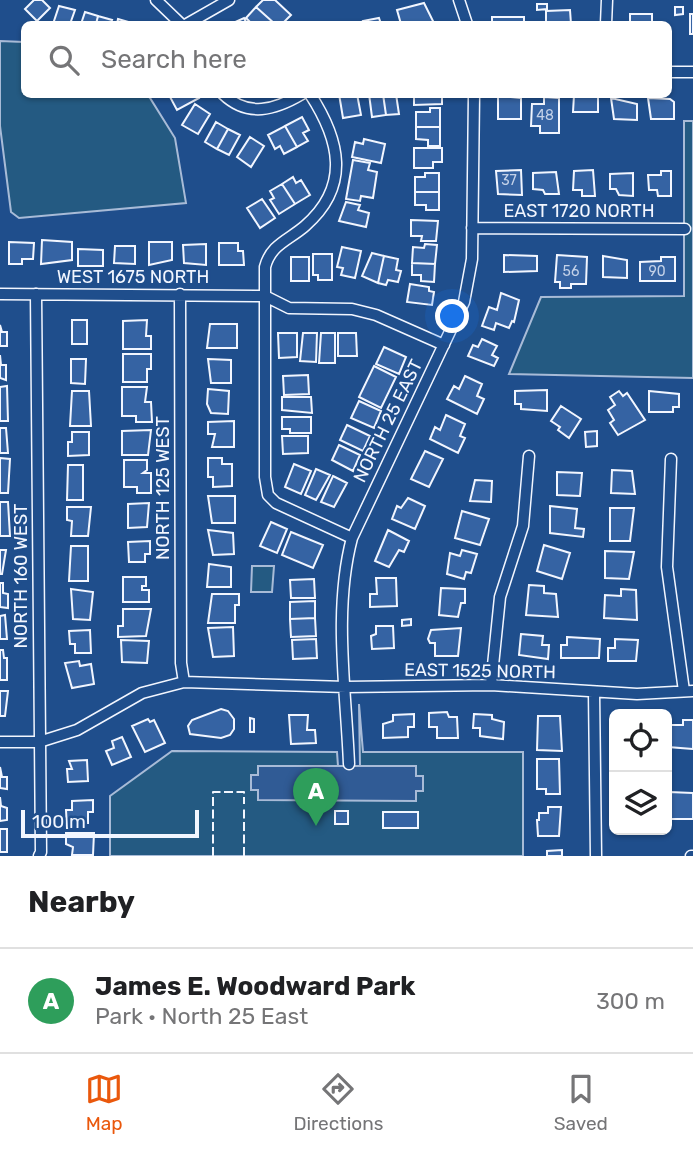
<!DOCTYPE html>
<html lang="en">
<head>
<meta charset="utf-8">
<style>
	body { margin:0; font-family:Rubik,sans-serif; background:#f2f2f2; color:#202124 }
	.controls { position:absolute; right:21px; bottom:21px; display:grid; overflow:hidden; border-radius:10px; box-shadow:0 2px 5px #0004 }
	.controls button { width:63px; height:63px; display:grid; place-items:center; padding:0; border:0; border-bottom:2px solid #e0e0e0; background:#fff; color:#202124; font:35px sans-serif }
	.scale { position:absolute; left:21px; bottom:18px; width:178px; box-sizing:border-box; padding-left:7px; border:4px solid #f2f6ff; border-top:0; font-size:19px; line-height:24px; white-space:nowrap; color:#f2f6ff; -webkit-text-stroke:5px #1f4e8c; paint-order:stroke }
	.you { position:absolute; left:453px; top:317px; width:24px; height:24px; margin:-18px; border:5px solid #fff; border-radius:50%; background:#1a73e8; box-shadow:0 0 0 10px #1a73e833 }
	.badge { display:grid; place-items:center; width:46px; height:46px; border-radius:50%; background:#ea580c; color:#fff; font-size:23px; font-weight:700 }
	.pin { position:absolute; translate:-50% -58px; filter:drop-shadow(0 2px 4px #0008) }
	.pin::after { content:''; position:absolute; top:37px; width:24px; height:21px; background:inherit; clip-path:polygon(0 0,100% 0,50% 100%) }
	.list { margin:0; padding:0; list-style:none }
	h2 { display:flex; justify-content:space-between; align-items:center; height:91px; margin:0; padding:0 28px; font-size:30px }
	h2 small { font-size:23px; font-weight:400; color:#757577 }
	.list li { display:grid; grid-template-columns:46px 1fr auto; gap:21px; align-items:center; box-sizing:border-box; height:105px; padding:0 28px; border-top:2px solid #e0e0e0 }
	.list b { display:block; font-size:26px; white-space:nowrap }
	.list p { margin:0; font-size:23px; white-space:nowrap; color:#757577 }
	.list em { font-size:23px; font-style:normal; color:#757577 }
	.icon { flex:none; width:38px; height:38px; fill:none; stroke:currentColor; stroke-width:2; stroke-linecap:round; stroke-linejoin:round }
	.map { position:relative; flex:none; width:693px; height:856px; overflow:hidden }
	.search { position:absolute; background:#fff; box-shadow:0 2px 5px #0004; left:21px; right:21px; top:21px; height:77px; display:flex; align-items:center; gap:18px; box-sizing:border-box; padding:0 24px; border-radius:10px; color:#757577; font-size:26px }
	.sheet { height:196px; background:#fff }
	nav { display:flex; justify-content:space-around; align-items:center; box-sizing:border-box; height:98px; border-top:2px solid #e0e0e0; background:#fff; font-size:19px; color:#757577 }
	nav a { display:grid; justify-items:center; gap:4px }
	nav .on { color:#ea580c }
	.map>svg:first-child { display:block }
</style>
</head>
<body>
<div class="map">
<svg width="693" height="856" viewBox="0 0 693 856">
	<rect width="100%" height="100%" fill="#1f4e8c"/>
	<!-- green -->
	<path fill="#245a82" stroke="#a8bbd7" stroke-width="2" d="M0,41L24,42V94H146L150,98L175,138L186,203L19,218L11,212L0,126Z
		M684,121H693V378L509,374L541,297L684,296Z
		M252,566H274L272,592H251Z
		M359,704L363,752H523V856H110V796L172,751L337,752L338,766H360Z"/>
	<!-- parking -->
	<path fill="#305b95" stroke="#a8bbd7" stroke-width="2" d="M258,766H416V776H423V791H416V801L258,800V790H251V775H258Z"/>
	<!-- building -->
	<path fill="#3563a3" stroke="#f2f6ff" stroke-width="2" d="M34,0H42L50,8L37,21L25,9Z
		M263,0H275L291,15L282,24H275L256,7Z
		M424,3L433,21L430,24H401L397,10Z
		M537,4H547V9L537,10Z
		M59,6L75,10L70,24H53Z
		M256,7L275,24H252L246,18Z
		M675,7H683V14L675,15Z
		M570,10L571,24H546V11Z
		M85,12L98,16L96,24H81Z
		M630,14H652V24H630Z
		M690,14H693V34H690Z
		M98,16L112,20L110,24H96Z
		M492,17H524V24H492Z
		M244,18L247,24H231Z
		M379,18L381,24H364L363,21Z
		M118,19L132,23V24H117Z
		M197,94L199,98L177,110L169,95Z
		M339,94H357L361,115L343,118Z
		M369,94H383L386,115L372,117Z
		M383,94H396L399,114L386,115Z
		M414,94H442V104L414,105Z
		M574,95L598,96V112H573Z
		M498,96L521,98V119H498Z
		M544,97L559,98V133H540V126H531L532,104H544Z
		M611,98L637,104V120L614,119Z
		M648,98L670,99L674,102V119H651Z
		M195,104L210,114L198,134L182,125Z
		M430,108H440V127H416V112H430Z
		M302,117L309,130L303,133L308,141L297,147L285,126Z
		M216,122L228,129L217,149L205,142Z
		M285,126L297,147L284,154L280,146L275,149L268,135Z
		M416,127H440V146H428V140L416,139Z
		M228,129L240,135L229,155L217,149Z
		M250,137L264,146L251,167L237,157Z
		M364,139L385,144L381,163L352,157L355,142L363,144Z
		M414,148H442V162H433V168H414Z
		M353,160L370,163L368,170L377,172L373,198L361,196L360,201L346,199Z
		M521,170L522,195L498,194L496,171Z
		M593,170L595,196H582V190H573L574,171Z
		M661,171H671V196H658L657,190H649L648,175H661Z
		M556,172L559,194H545L543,190L533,189V173Z
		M425,173H439V192H415V177H425Z
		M633,173V196L619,195L616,189H610V174Z
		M293,177L296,183L301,180L310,195L295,204L282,184Z
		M282,184L295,204L279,214L270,200L274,198L270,191Z
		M415,192H439V210H426V205H415Z
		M262,199L275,218L260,228L247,208Z
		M346,202L360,205L358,210L369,213L366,227L339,221Z
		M411,220L438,221L436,241H421L422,236H411Z
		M42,240L72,242V260L41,264Z
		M9,242L34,243L33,259H22V264H9Z
		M149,242H172V260L149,265Z
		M219,243H238V251H243L244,265H219Z
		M206,244V265L184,263L183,245Z
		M425,244L437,245L435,264L412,263L413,247L424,248Z
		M115,246H135V264L114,263Z
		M342,247L361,251L355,278L341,275L343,268L337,267Z
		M78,249L103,250V266H78Z
		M372,253L384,256L378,283L362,276Z
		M313,254H332V280H318V275H313Z
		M504,255L537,256V271L504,272Z
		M557,255L587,257L586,284H571V288H560V282H555Z
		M384,256L398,259L396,270L401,271L398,282L388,280L386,285L378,283Z
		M603,256L627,260V278L603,277Z
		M291,257H309V281H291Z
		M661,257H675V281H640V262L661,261Z
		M412,263L435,264L434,282L421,281V275H412Z
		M410,284L429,287V291L434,292L432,305L407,302Z
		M501,293L519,300L514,322L512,321L509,328L496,323L494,330L482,326L489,307L497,310Z
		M72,320H87V344H72Z
		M147,320L146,336H151V349H123V321Z
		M210,324H237V348H207Z
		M0,325L2,332H7V346H0Z
		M278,333H297V357L279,358Z
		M303,333H317L316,362L300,361Z
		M321,333H335V363H319Z
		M338,333H356L357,356H338Z
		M482,339L497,346L492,355L498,358L494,366L468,356L473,345L478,347Z
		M384,347L406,357L399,374L376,364Z
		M123,354H151V369H147V382H123Z
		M0,355L1,365H6V380L0,378Z
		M71,359H86L85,384L71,383Z
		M208,359L231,360V383H211Z
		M374,366L396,377L381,408L359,397Z
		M308,375L309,394L284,395L283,376Z
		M465,376L482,384L477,396L484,399L477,414L447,399L454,386L459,389Z
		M7,386L8,421H0V387Z
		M122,387H147L145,402H151L152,422H136V416H122Z
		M208,389L229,391L228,414L211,413L207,404Z
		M547,390V411L521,409V404H515V391Z
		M72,391H89L91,426H70Z
		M619,391L623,396L627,393L645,420L618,435L610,423L614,420L608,410L615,405L610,397Z
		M649,391L679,394V407H673V412H649Z
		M282,397H311L312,413L282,410Z
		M359,401L381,411L374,428L351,418Z
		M561,406L581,419L569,438L558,430L560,427L551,421Z
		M446,415L465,424L460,436L465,438L458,453L430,439L435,427L440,430Z
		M282,417H311V433H290V429H282Z
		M234,421V447H212L215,434H208V422Z
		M347,425L370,436L363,451L340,440Z
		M0,428H6L8,453H0Z
		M151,430L148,455H122V431Z
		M597,431V446L586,447L585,432Z
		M72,432H89V455L68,456V442H72Z
		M282,436H308V453L283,454Z
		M339,445L360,455L353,471L332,460Z
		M425,451L443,459L429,487L411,479Z
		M0,458L10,459L8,493H0Z
		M208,458H222V464H232V486L213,487V477H208Z
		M124,460H147V470L143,473H151V493H137V487H124Z
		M294,464L311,471L301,494L285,487Z
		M68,465H83V500H67Z
		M316,469L330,475L316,500L305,495Z
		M612,470L632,471L635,494L611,493Z
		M557,472L582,473L580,496L557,495Z
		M333,476L347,483L334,507L321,502Z
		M475,480L492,481L491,502L470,501Z
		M208,496H235V523H212Z
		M408,498L425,506L415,529L392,519L397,506L401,508Z
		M0,502H8L10,536H0Z
		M149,503L147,527L128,528V504Z
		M550,506L577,509L575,528L584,529L583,537L550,533Z
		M67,507H91L88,536H71L72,521L67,520Z
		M610,508H634L630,541H610Z
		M462,511L489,519L480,545L455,538Z
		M271,522L287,529L277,553L260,546Z
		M208,530L233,533L234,554L213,555Z
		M388,530L409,541L404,552L399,550L389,567L375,561Z
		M291,532L323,545L313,568L282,555Z
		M150,541V554H145V562H129L128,542Z
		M544,545L570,553L562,579L537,571Z
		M71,546H88V581H69Z
		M0,550H6L2,574H0Z
		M462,550L477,554L471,573L466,572L464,579L447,574L450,553L460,556Z
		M605,551L634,552L629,579L605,578Z
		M209,564L231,567V587H207Z
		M123,577H146V586H142V590H149V602H123Z
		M376,578H396L397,606L370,607V594H377Z
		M314,579L315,598H291L290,580Z
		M0,583H3V593L8,594V608L0,607Z
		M529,585L544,586V593L556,594L558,617L526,615Z
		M441,588L465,589V603H461L458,617L439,615Z
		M71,589L93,592L90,620L73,619Z
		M621,589L636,590L637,620L604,618L605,595L621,596Z
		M212,594H239V605H235V623H208Z
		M315,601V618L290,619V602Z
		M123,609H151L146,636L118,637V626H123Z
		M5,615L7,639H0V616Z
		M315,618L316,636L291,637L290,619Z
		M411,619V625L402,626V620Z
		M376,626H393L394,648L372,649L371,636L376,634Z
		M233,627L234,656L213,657L208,628Z
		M461,628L458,656H435V643H430L428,639L431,630Z
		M90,630L91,653H75V644H70L69,631Z
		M521,634L543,636L542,645H549L548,659L519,655Z
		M567,637L600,639L599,658H561V645H567Z
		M316,639L317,658L293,659L292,640Z
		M615,639L638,640L636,661H608V648H615Z
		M121,640L149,641L147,663L122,662Z
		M0,650H3L4,658H7V680H0Z
		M79,661L80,666L91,664L94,684L72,688L65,663Z
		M0,691H8L5,716H0Z
		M221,709L228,711L234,719V729L230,735L221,738L190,734L188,726L192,720Z
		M447,712L449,717H457L458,738H437V727H429V713Z
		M414,714V727H408V737L383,738V724L393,721V715Z
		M474,714L492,715V719L504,722L503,739L480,736V728H473Z
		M289,715H308L307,730H315L316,743L291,744Z
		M538,716H560L562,751L537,750Z
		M250,718L254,719V732H250Z
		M148,719L150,722L154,720L165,743L145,752L132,726Z
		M683,720H693V749L668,747L667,725H683Z
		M122,737L131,757L112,765L106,751L114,748L112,741Z
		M537,759H559L560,794H546V789H537Z
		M87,760L88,781L68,782L67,769H72L69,761Z
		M0,767L2,777H7V789L0,788Z
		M669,792L693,793V819H670Z
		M0,797L1,806L7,808V820L0,821Z
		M93,800V812H88V823H81V828H67L66,810H72V801Z
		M548,807H561L559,836H538L537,820H539V813H548Z
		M335,811H348V824H335Z
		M383,812H418V828H383Z
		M0,829H7V852H0Z
		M66,833H94L93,855H72L73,847L66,844Z
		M562,850V856H547V851Z"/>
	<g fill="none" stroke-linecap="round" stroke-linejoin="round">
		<defs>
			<path id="minor" d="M156,0L181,24
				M459,0L467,24
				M187,24L229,0
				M606,24L607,0
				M668,72H693
				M223,94C248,118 275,110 302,94
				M310,94C340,140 351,186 305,226C289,240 271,244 265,267V477L268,495L276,503L352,538
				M472,228L685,229
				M0,294L265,296L289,308L352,309L376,315L444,345
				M36,294L41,852L39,856
				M180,294L181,663L184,682
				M671,459L667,567L684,691
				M491,685L500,597L523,526L529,456
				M594,692L596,856
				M0,742H39L77,730L142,693L184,682L346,687L491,685L637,694L693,691
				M349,764C346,690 333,610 352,538L464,302L472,259L474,94
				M691,856H693"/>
		</defs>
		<!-- minor casing -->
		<use href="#minor" stroke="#f2f6ff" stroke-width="13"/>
		<!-- minor -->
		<use href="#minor" stroke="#1f4e8c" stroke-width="10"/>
		<!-- fence -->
		<path stroke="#f2f6ff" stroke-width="2" stroke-dasharray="9 3.5" stroke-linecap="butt" d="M213,856V792H244V804
			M244,856V807"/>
	</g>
	<g text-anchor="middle" stroke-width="5" stroke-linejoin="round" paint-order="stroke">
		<!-- number labels -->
		<g font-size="14" fill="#c3d1e8">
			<text x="545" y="120">48</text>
			<text x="509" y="185">37</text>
			<text x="571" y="276">56</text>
			<text x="657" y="276">90</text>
		</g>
		<!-- street labels -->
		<g font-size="18" fill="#f2f6ff" stroke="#1f4e8c">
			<text x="579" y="217">EAST 1720 NORTH</text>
			<text x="133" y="283">WEST 1675 NORTH</text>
			<text transform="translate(388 421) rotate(-64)" y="6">NORTH 25 EAST</text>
			<text transform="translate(163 488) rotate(-90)" y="6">NORTH 125 WEST</text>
			<text transform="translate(21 576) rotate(-90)" y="6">NORTH 160 WEST</text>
			<text transform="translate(480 671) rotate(1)" y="6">EAST 1525 NORTH</text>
		</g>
	</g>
</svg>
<div class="controls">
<button><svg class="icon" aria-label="locate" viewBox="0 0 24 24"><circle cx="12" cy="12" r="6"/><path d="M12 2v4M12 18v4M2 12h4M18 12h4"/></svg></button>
<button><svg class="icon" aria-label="layers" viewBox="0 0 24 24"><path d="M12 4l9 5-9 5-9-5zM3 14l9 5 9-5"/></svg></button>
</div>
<div class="scale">100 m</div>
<div class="you"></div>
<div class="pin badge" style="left:316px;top:826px;background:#2e9e5b">A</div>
<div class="search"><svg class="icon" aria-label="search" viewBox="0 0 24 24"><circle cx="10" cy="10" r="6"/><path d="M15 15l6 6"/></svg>Search here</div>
</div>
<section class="sheet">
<h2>Nearby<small></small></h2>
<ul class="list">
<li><span class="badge" style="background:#2e9e5b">A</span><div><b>James E. Woodward Park</b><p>Park · North 25 East</p></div><em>300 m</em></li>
</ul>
</section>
<nav>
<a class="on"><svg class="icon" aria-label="map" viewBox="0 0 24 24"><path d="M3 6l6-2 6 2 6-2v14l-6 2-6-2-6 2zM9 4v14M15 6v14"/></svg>Map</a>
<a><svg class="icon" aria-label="directions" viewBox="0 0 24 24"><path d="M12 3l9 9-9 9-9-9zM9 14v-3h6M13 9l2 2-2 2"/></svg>Directions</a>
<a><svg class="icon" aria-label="saved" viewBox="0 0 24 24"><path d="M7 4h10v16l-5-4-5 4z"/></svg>Saved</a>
</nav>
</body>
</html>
